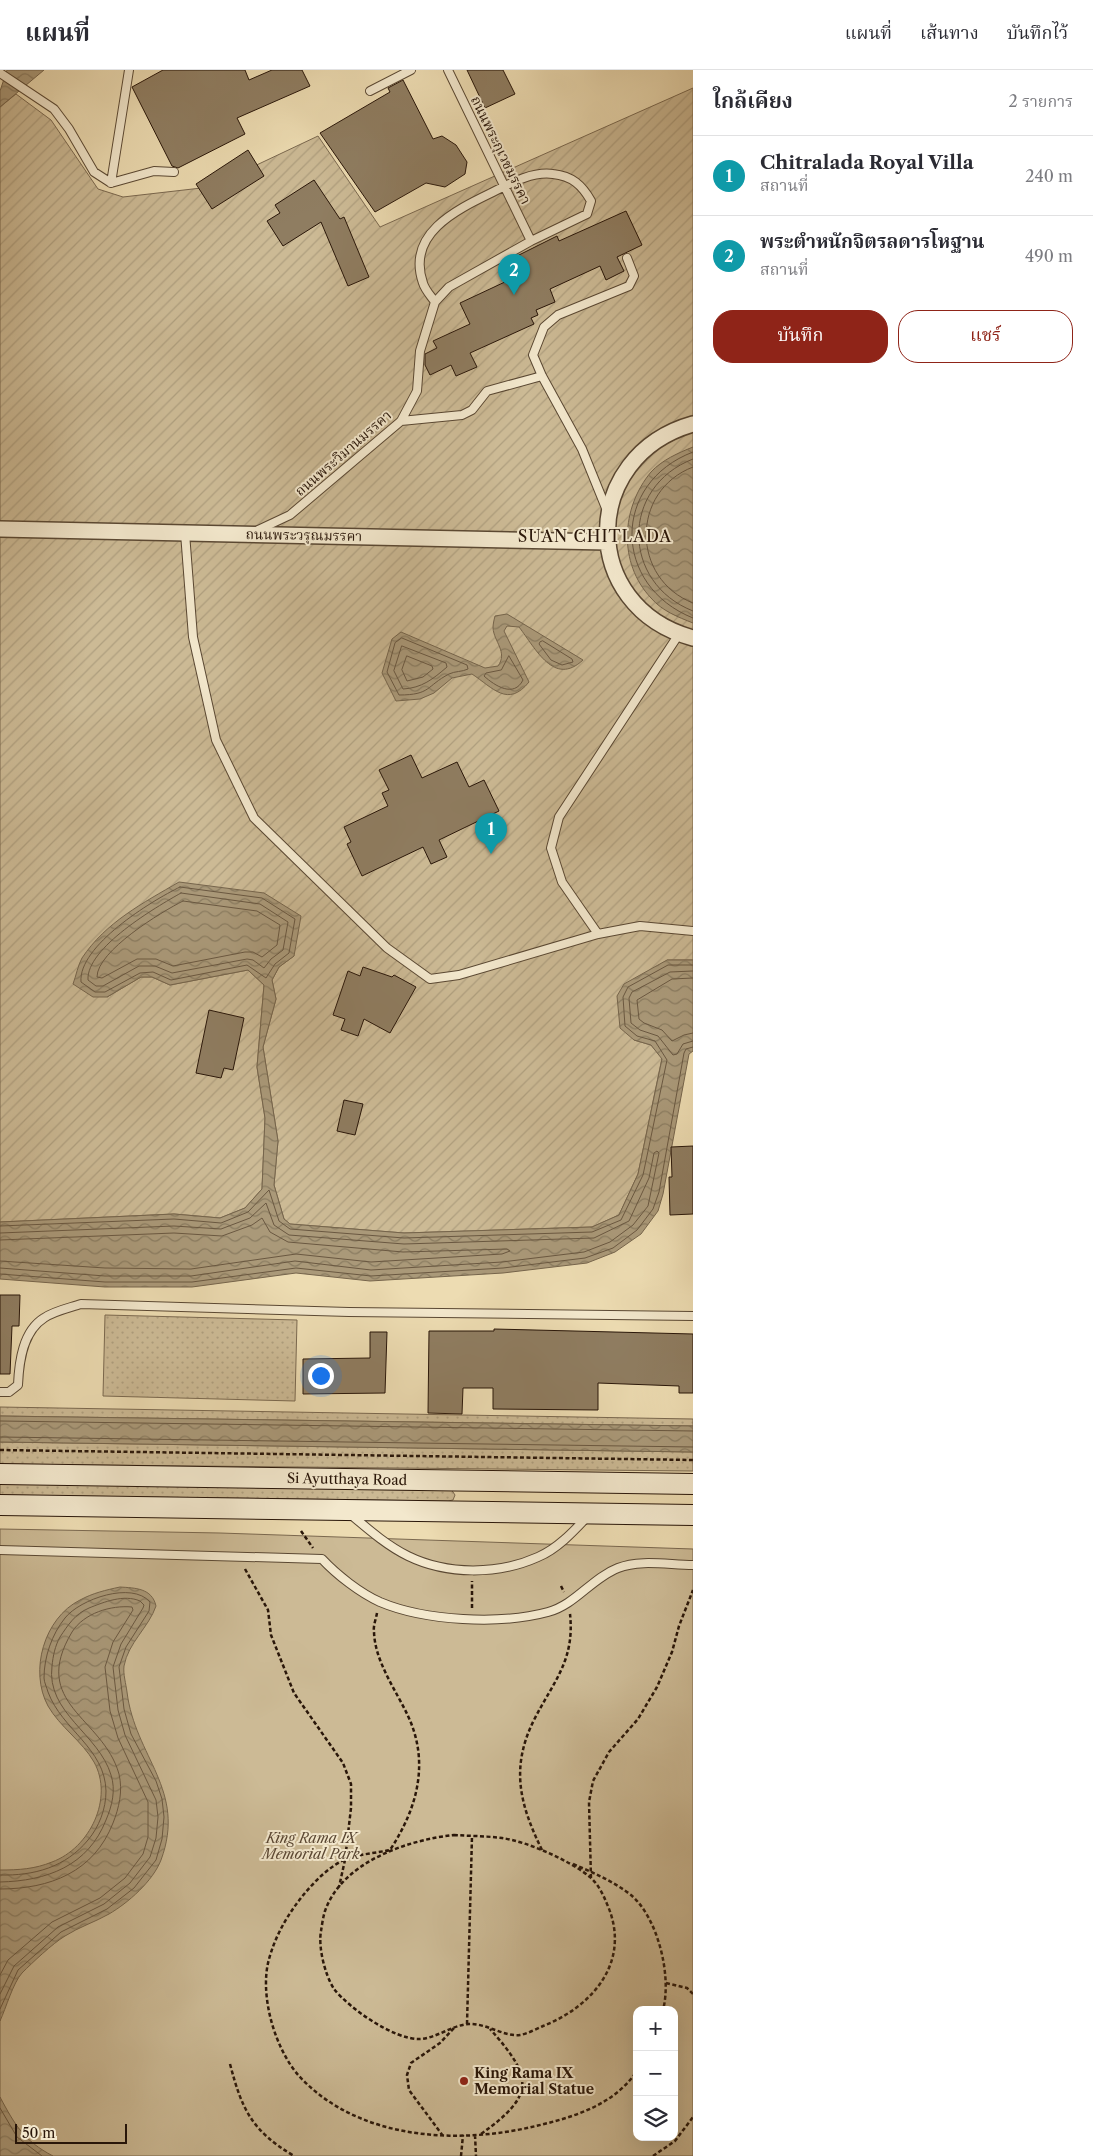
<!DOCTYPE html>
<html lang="th">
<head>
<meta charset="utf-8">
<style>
	body { margin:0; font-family:"Libre Caslon Text","Noto Serif Thai",serif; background:#f2f2f3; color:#2b2b33 }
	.controls { position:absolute; right:15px; bottom:15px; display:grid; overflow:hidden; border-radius:10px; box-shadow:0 5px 20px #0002 }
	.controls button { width:45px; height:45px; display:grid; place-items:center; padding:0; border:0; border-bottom:1px solid #e1e1e2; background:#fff; color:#2b2b33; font:25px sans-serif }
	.scale { position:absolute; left:15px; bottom:12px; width:112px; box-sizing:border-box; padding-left:5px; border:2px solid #291609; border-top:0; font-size:14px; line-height:18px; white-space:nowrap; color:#291609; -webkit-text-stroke:4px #f3e8cd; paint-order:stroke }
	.you { position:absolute; left:320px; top:1305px; width:18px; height:18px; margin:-12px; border:4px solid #fff; border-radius:50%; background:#1a73e8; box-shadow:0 0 0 8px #1a73e833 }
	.badge { display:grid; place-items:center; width:32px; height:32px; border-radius:50%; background:#8f2418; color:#fff; font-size:16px; font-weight:700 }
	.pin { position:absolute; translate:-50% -41px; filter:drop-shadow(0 1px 2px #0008) }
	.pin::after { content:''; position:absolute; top:26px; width:18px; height:15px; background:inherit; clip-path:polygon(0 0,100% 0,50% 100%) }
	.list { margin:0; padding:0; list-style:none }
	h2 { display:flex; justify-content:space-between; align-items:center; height:65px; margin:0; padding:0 20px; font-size:21px }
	h2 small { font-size:16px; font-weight:400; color:#7c7c81 }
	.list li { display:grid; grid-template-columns:32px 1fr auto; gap:15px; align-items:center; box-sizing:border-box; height:80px; padding:0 20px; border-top:1px solid #e1e1e2 }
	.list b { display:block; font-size:19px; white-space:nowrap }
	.list p { margin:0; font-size:16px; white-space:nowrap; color:#7c7c81 }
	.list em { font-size:16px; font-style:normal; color:#7c7c81 }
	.actions { display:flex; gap:10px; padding:15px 20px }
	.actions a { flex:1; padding:11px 0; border:1px solid #8f2418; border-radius:20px; text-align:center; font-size:18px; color:#8f2418 }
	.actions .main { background:#8f2418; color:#fff }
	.icon { flex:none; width:28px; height:28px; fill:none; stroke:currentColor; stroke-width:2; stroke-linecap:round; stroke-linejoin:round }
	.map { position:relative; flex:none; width:693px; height:2086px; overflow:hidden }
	header { display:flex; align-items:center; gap:30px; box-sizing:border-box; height:70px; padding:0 25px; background:#fff; border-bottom:1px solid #e1e1e2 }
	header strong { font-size:24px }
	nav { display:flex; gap:28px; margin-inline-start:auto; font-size:18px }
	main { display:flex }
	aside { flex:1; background:#fff }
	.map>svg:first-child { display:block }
</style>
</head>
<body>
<header>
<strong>แผนที่</strong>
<nav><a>แผนที่</a><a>เส้นทาง</a><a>บันทึกไว้</a></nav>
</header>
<main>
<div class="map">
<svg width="693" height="2086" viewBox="0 0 693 2086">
	<defs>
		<pattern id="grass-dots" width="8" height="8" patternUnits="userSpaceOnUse" patternTransform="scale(1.25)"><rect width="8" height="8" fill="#ccba95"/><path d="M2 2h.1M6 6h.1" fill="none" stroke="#af9f7f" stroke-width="1.8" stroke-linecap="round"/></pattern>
		<pattern id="garden-furrows" width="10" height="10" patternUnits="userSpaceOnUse" patternTransform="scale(1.25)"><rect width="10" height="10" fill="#ccba95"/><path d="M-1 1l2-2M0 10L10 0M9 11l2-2" fill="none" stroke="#af9f7f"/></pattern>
		<pattern id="water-waves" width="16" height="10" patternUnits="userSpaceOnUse" patternTransform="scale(1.25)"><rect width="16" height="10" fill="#aa9979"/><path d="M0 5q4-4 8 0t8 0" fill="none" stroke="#8a7c61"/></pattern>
	</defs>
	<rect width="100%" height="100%" fill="#eddcb2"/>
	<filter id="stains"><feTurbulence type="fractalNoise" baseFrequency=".004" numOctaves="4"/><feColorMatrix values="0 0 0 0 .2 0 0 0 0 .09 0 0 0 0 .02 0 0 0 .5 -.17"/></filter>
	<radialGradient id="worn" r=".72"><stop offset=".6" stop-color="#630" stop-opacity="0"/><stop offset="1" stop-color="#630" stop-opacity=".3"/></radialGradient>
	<!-- grass -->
	<path fill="url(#grass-dots)" stroke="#7a684f" d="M105,1245L297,1250L295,1331L103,1326Z
		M0,1337L693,1349V1356L0,1346Z
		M0,1372L693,1382V1401L0,1394Z
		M0,1413L451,1419L455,1425L453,1430L448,1431L0,1425Z"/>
	<!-- park -->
	<path fill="#ccba95" stroke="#7a684f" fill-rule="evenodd" d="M0,1459L220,1463L693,1479V2086H0ZM637,1940H674V2067H637Z"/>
	<!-- garden -->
	<path fill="url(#garden-furrows)" stroke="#7a684f" d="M693,18V890H667L634,970L651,975L662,988L638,1104L619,1145L592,1157L404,1163L290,1154L284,1149L274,1115L278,1071L263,977L276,929L272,910L279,897L294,886L264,823L107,927L141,907H152L170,915L248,900L264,915L257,997L265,1048L262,1119L245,1138L220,1148L174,1144L0,1152V37L16,24L51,50L98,119L123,127L210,117L318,66L380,157Z"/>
	<!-- water -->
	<path fill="url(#water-waves)" stroke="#76654c" d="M7,0H44L0,37V21Z
		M693,377V553C678,547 662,541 651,528C618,493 621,438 651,402C662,390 678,383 693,377Z
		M507,544L583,590C554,617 536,579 519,557L507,556L504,561L529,612C508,638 493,618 472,604L452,608L434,623L420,629L396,631L382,603L392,569L401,562L485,598L498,596C508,582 494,572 493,558C493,554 494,550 495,546Z
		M179,812L264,823L301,846L294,886L279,897L272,910L276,929L263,977L278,1071L274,1115L284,1149L290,1154L404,1163L592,1157L619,1145L638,1104L662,989L651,975L634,970L620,958L617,926L624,914L667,890H693V981L689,984L663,1124L658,1141L641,1164L615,1182L587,1193L503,1203L370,1211L296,1203L192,1217H105L0,1209V1152L174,1144L220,1148L245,1138L262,1119L265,1048L257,997L264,915L248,900L170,915L152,907H141L107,927H93L73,914C76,906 78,895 82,888C106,852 143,833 179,812Z
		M0,1346L693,1356V1382L0,1372Z
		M120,1517C135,1518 152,1518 156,1536C149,1557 128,1573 124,1596C123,1604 126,1614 127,1622C135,1687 187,1720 161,1790C153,1811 128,1833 109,1844C95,1852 79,1857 65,1866C52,1874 33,1892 22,1903C13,1913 6,1938 0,1951V1800C19,1800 35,1799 52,1792C90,1778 114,1728 94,1692C82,1671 60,1657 48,1636C29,1601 44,1548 80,1530C93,1523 106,1520 120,1517Z
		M0,2027C15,2055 24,2071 53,2086H0Z"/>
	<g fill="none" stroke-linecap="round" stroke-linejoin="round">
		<!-- shore -->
		<path stroke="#6a5841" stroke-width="1" d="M693,382C611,413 612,516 693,548
			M693,389C620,417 621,513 693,541
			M693,397C630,421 631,509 693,533
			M402,568L467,595L468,599C462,602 455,601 449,604C426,616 431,625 399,625L387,602L395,573Z
			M543,571L572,589L573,592L562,595L551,590L539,574L540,572Z
			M402,576L446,593L447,597C433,609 422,618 403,619L394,601Z
			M407,586L432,596L433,599L423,607L407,611L402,600Z
			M509,586L523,610C514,628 495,616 484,606L486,603L501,600Z
			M180,817L262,828L295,849L289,883L275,894L266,908L247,895L171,910L153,902L140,903L105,922H95L81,912C78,876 151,831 180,817Z
			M181,823L260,834L288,852L283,880L271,889L264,898L253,890L247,889L172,903L155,896H139L103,916H96L88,910C86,878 156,837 181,823Z
			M183,831L257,841L280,855L277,875L262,887L253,882H245L173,896L156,889H137L102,908L97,907C97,881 161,842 183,831Z
			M693,901L670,902L632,922L629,928L631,953L640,960L658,966L673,985L677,984L683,974L693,971
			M693,908L672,909L637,930L639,949L644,953L662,960L672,971L684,965L693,963
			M0,1156L174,1149L221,1153L248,1142L269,1120L279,1151L290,1159L404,1168L592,1162L621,1150L643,1105L667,990L655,971L637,966L625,956L623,927L628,917L668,895H693
			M0,1163L174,1156L221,1159L250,1148L266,1133L274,1155L289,1165L404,1174L594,1168L629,1151L649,1108L654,1083L657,1081L659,1083L648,1136L633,1155L610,1172L584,1182L502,1192L371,1200L295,1191L191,1206H105L0,1198
			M0,1170L174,1163L222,1166L252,1155L262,1148L270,1162L288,1172L403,1182L507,1179L510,1181L502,1184L371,1192L296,1184L191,1199L105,1198L0,1191
			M0,1204L105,1212H192L296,1198L371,1206L503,1198L585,1188L613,1178L637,1160L653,1139L659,1122L684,983L686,979L693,977
			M0,1351L693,1361
			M0,1367L693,1377
			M0,1805C34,1806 66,1797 88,1770C99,1757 106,1739 106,1721C105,1678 62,1660 48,1622C47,1618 44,1612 44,1608C44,1587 52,1564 65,1548C80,1529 132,1511 150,1532L149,1541L126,1577L119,1597L124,1639L131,1664L156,1711L162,1729L164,1747L162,1769L156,1790L134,1818L107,1839L61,1862L18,1900L0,1939
			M0,1812C47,1811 88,1796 106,1750C112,1736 116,1720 111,1705C99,1664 46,1643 52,1596C53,1586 55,1576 60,1567C68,1555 75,1544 89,1538C104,1532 124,1524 140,1531L144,1535L143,1538L121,1574L113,1597L118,1640L125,1665L156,1730L158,1747L156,1768L150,1787L130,1813L104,1834L58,1857L14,1896L0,1924
			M0,1819C50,1819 94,1802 113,1753C119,1738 123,1721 119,1704C103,1647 29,1634 72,1562C84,1543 111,1535 132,1537L133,1540L113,1572L105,1597L110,1641L118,1668L148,1732V1767L143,1784L125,1808L100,1828L52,1852L8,1890L0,1905
			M0,2038L17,2067L42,2086"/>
	</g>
	<!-- building -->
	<path fill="#8f7d61" stroke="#291609" d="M163,0H245L249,10L272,0H302L310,16L237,48L245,64L178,98L172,96L132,17Z
		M467,0H503L515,24L485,38Z
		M403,10L433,69L442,66L456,75L467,92L465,104L445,117L426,113L375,142L320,63L390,22L388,18Z
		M248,80L264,106L212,139L196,114Z
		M314,110L340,149L344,147L369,207L348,216L321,152L283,176L267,151L280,143L275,135Z
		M626,141L642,175L617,187L624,201L606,210L600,196L550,219L555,232L536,240L538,245L531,248L534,254L470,283L477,297L456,306L451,295L430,305L425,295V284L437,278L433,271L470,254L460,233L507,211L502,200L513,195L511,189L557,166L559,171Z
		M411,685L422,708L457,692L469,717L484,710L499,741L439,770L447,787L431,794L423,777L362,806L347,774L351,772L344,757L388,736L382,723L389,720L379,700Z
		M363,897L392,907L394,905L416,917L390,963L364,949L358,966L341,960L345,949L333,945L348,901L360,906Z
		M209,940L244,948L233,1000L224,998L221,1008L196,1003Z
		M344,1030L363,1034L355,1065L337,1061Z
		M693,1076V1144L670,1145L669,1107H672L671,1077Z
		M0,1225H20L19,1256H12L10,1304H0Z
		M494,1259L693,1264V1323H679V1316L598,1313V1340L493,1339V1318H463L462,1344L428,1343L429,1261H494Z
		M370,1262H387L385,1323L303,1324V1289L370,1288Z"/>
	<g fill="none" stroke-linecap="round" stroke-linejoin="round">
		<defs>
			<path id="service" d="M448,0L531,171
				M0,3L54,39L69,59L94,102L111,113L154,101L174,102
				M370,21L411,0
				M111,113L129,0
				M401,351L462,345L472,340L487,321L542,306
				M608,443L582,379L542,306L533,285L544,257L558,245L629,216L634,206L627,188
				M258,460L290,445L401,351L417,321L420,281L435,232L449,217L531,171L587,144L591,131C582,115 572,106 553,104C532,101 509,114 491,123C456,140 406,164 423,213C425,220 431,226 435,232
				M185,463L193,567L216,670L254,748L387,878L430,909L459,905L598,864L640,856L693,861
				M598,864L562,812L551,778L559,747L679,564
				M0,1322H9L18,1315C19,1291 23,1261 44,1248C54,1241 69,1238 81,1234L349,1242L693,1246
				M349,1443C368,1459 386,1475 408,1486C447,1505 498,1505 538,1487C557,1479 573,1462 587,1447
				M0,1480L322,1489C337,1505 360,1523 380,1532C425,1551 500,1555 548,1542C575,1535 592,1508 618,1498C640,1489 669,1495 693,1495"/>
			<path id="minor" d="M693,354C580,386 578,537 693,568
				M0,459L607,472"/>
			<path id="secondary" d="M0,1404L693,1414
				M0,1435L693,1445"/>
		</defs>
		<!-- service casing -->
		<use href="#service" stroke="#5a4833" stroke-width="10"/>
		<!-- minor casing -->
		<use href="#minor" stroke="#5a4833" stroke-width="18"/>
		<!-- secondary casing -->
		<use href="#secondary" stroke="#291609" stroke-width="22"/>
		<!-- path -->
		<path stroke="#291609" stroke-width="2.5" stroke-dasharray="4 2.5" stroke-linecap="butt" d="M0,1380L693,1390
			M301,1461L313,1478
			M245,1499L268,1540L271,1565L294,1623L343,1693L351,1714V1738L345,1790L339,1817
			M561,1516L564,1522
			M472,1538V1511
			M377,1543C376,1549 373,1556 374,1562C375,1592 396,1620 408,1646C430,1693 417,1739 390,1780C376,1783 360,1784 346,1789C330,1796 316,1810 305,1823C289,1842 276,1864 269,1889C259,1925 275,1979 299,2006C358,2070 457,2075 536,2056C574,2047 614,2035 637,2001
			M454,1765C469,1766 486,1766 502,1768C528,1772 569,1790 590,1807C598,1814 603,1824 607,1834C632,1890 594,1936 543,1956C536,1959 527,1964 520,1965C504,1967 486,1953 469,1954C452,1955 437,1968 420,1969C394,1970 349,1938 334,1919C325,1905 318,1877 321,1861C322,1855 323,1847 325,1841C342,1792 407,1770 454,1765Z
			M542,1780C520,1735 510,1698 534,1650C553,1612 575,1591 570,1544
			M573,1794C594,1803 613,1811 631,1825C658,1848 672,1906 663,1940
			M591,1808L589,1732L593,1711L609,1682L638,1649L657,1617L672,1582L679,1556L693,1520
			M666,1913L687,1918L693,1924
			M467,1954L472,1766
			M230,1994C242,2040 252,2061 294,2086
			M481,2064C536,2025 533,2007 490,1959
			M475,2065L476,2086
			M443,2066L409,2020L407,2005L411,1993L440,1973L454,1958
			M461,2086L463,2065
			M653,2086L675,2071L693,2047"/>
		<!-- service -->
		<use href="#service" stroke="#f3e8cd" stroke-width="8"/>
		<!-- minor -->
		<use href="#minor" stroke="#f3e8cd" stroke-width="15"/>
		<!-- secondary -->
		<use href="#secondary" stroke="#f3e8cd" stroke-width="20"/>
	</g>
	<!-- markers -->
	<circle fill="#8f2418" stroke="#f3e8cd" stroke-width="2" cx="464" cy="2011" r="5"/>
	<g text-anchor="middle" stroke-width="4" stroke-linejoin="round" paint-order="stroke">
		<!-- street labels -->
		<g font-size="14" fill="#291609" stroke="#f3e8cd">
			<text transform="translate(501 80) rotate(64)" y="5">ถนนพระกุเวชมรรคา</text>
			<text transform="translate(343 383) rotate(-41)" y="5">ถนนพระวิมานมรรคา</text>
			<text transform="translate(304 465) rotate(1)" y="5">ถนนพระวรุณมรรคา</text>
			<text transform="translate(347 1409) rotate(1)" y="5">Si Ayutthaya Road</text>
		</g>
		<!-- park labels -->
		<g font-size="14" font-style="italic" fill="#5a4733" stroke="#f3e8cd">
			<text x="311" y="1773">King Rama IX<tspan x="311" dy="16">Memorial Park</tspan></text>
		</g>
		<!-- poi labels -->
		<g font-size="14" font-weight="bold" fill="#291609" stroke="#f3e8cd" text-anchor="start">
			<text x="474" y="2008">King Rama IX<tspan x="474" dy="16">Memorial Statue</tspan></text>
		</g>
		<!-- quarter labels -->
		<g font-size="16" letter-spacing="1" fill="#291609" stroke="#f3e8cd">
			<text x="595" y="472">SUAN CHITLADA</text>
		</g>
	</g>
	<rect width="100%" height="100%" filter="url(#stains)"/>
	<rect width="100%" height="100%" fill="url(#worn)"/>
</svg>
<div class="controls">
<button>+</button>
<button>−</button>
<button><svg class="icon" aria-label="layers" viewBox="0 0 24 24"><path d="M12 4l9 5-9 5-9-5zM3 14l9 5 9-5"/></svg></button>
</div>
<div class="scale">50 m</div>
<div class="you"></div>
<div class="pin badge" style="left:491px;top:784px;background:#0f9aa8">1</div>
<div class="pin badge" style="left:514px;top:225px;background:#0f9aa8">2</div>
</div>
<aside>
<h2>ใกล้เคียง<small>2 รายการ</small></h2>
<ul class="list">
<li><span class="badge" style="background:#0f9aa8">1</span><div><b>Chitralada Royal Villa</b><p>สถานที่</p></div><em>240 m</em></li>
<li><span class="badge" style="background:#0f9aa8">2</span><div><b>พระตำหนักจิตรลดารโหฐาน</b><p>สถานที่</p></div><em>490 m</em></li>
</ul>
<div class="actions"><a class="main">บันทึก</a><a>แชร์</a></div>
</aside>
</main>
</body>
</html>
